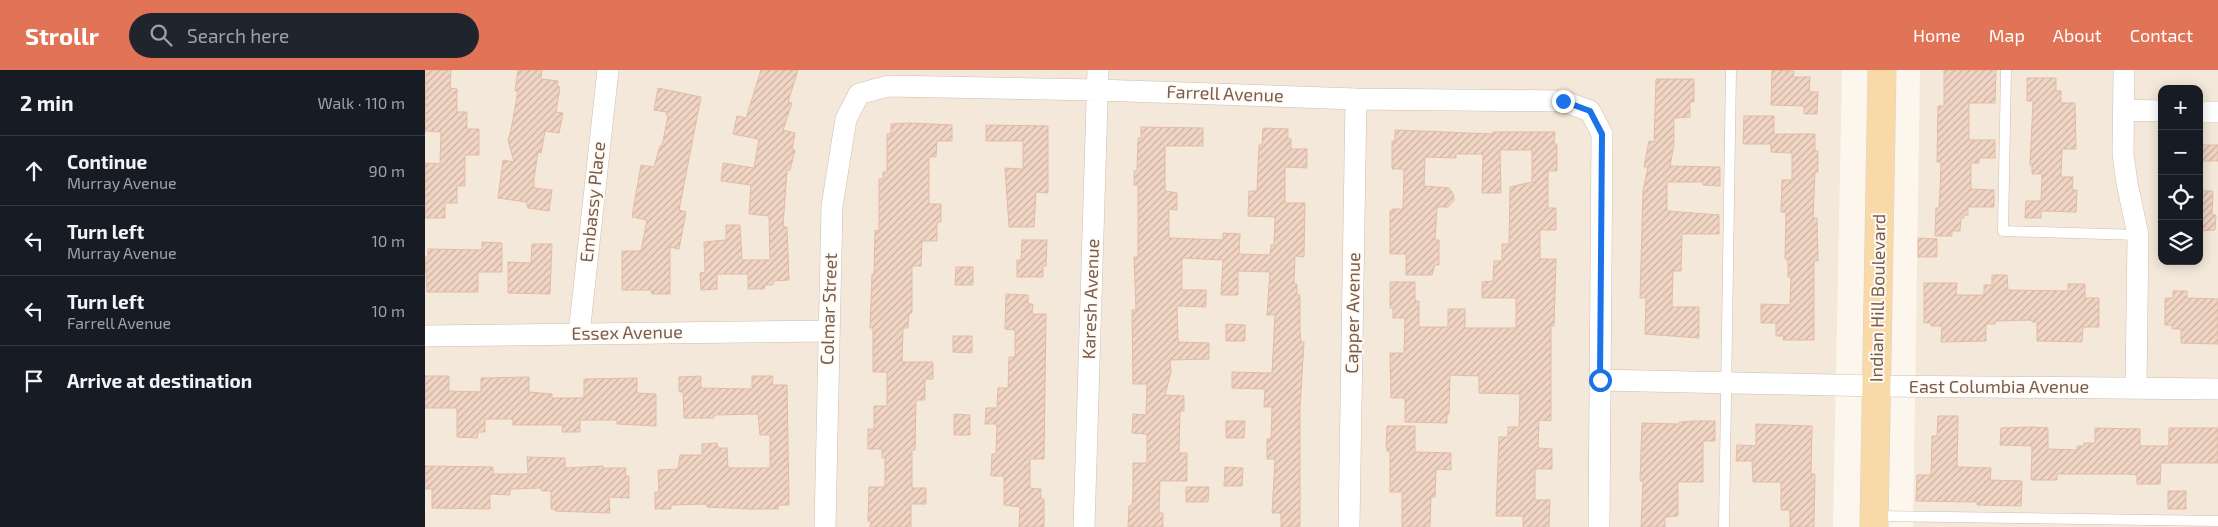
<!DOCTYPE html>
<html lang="en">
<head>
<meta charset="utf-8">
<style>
	body { margin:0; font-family:"Exo 2",sans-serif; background:#20242c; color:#f1f3f6 }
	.controls { position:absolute; right:15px; top:15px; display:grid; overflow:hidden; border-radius:10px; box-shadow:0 2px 12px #0003 }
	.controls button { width:45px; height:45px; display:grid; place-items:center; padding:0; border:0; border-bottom:1px solid #363941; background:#171b24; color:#f1f3f6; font:25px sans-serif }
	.stop { position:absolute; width:15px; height:15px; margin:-11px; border:4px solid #1a73e8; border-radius:50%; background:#fff }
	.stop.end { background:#1a73e8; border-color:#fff; box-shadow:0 1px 5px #0008 }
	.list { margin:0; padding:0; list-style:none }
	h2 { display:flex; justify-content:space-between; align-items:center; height:65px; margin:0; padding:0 20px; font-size:21px }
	h2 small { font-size:16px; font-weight:400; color:#9ea1a6 }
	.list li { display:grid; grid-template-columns:32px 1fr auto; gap:15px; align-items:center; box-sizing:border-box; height:70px; padding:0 20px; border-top:1px solid #363941 }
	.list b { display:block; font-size:19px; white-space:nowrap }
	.list p { margin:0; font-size:16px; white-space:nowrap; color:#9ea1a6 }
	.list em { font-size:16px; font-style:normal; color:#9ea1a6 }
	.icon { flex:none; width:28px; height:28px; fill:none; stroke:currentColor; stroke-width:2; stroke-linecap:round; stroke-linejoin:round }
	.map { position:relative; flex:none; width:1793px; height:457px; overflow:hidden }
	header { display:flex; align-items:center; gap:30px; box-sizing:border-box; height:70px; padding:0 25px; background:#e17356; color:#fff }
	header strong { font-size:24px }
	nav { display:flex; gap:28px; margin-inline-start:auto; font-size:18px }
	.search { width:350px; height:45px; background:#20242c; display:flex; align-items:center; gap:12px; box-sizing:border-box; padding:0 18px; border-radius:28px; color:#9ea1a6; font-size:19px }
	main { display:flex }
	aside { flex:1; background:#171b24 }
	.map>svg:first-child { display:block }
</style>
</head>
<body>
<header>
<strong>Strollr</strong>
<div class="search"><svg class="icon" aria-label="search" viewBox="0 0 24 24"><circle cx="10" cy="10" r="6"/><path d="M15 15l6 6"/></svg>Search here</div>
<nav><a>Home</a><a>Map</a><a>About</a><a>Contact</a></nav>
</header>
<main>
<aside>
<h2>2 min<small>Walk · 110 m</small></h2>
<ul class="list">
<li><svg class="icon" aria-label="ahead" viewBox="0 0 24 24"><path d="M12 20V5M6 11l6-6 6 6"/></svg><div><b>Continue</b><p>Murray Avenue</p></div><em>90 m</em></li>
<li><svg class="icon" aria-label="left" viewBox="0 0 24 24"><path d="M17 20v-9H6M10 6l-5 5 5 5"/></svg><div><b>Turn left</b><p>Murray Avenue</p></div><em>10 m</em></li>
<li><svg class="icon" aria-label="left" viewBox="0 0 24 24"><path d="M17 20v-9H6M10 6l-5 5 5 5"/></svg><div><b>Turn left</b><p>Farrell Avenue</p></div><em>10 m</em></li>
<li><svg class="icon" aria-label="arrive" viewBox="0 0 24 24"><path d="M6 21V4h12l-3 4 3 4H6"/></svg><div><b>Arrive at destination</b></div></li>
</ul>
</aside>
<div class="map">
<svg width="1793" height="457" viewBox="0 0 1793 457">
	<defs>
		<pattern id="building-hatch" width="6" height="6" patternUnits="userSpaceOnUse" patternTransform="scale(1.25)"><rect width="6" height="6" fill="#f1d5c4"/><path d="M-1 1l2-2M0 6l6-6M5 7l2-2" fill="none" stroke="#c8b0a1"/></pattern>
	</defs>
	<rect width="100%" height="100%" fill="#fcf6ec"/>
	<!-- residential -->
	<path fill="#f4e8da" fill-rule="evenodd" d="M0,0H1417L1408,457H0Z
		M1495,0H1793V457H1488ZM1737,19H1774V191H1737Z"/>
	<!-- building -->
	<path fill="url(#building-hatch)" stroke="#e3bca5" d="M1,0H26L25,18L32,19V42H42V59H54V85H40V116H32V133H20V148H0V93L15,94L16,62L0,61Z
		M93,0H117L116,9L133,11L132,16L135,17L131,42L138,43L134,63L120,61L116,83L113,82L109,108V118L127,120L124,141L103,138L101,132L73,128L78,90L89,92L83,70L86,60L93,21H90Z
		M336,0H373L363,32L367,33L358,60L370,63L367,80H370L365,100H362L358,157H362L364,210L348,211V215H340L339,219H323V204H292V219L276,220L275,203L280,202L279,172L301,170V155H315L317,190H345L344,146L324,144L326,115L296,111L298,93L329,98L334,69L308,64L312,46L321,48Z
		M1347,0L1369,1L1368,7H1385L1384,22H1393L1392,44H1379V36L1346,35Z
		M1519,0H1571L1570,33H1544V70H1570V88H1554V93H1546V119L1569,120V137H1543V145H1539V148H1536L1535,161H1527V166H1510L1511,138H1514L1515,120L1516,92H1512L1513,36H1519Z
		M1602,8H1631V21H1636V33H1650L1651,79H1637L1636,107H1648L1647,120H1652L1651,142L1616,141V148H1600L1601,131H1616L1617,104H1607V95H1605L1608,31H1602Z
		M1231,9H1269V32H1265V47L1249,48V74L1245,96L1295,97V116L1278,115V112H1242V141L1294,145V164H1257L1256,201H1248L1247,237H1274V268L1220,264L1221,228H1215L1218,121L1223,97H1219L1224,71L1229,72Z
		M233,18L276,27L254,140L261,142L254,179L245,177V224H227L226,220H197V181H216L222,150L207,147L216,95L229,97L235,76H237L243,46L241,45L242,42L229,40Z
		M1319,46H1349V64H1390V81H1393V102H1390L1388,148H1392L1393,191H1389V270H1358L1359,266H1351V253H1336V234L1365,235L1366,207H1363V190L1360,189L1361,142H1356L1357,110H1367V83L1346,82V74H1318Z
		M485,53L527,55V71H512L511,87H504V134H516V152H512V171H497L496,196H487V243H484L483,258H478L477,292H508V309H500V330H491L490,380H487V418H501V434H486V457H445L446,451H443L444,417H460V388H457V379H443V359H449V336H462V302H448V258H445L447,204H449L450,160L454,161V109H458V102H462V64H466V54Z
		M561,55L623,56V123L611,122L609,157H584L580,98L598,99V71H561Z
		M716,57L778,58V76H740V121L752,123V140L744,139V168L798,170V163L815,164L814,184L845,185L846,175H849L850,147L823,146L824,121H832L834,75H837L838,58L863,59V69H866V79H882V98L860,97V133H880L879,187L870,186L869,214H872V225H875V261L876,272H879L875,338V457H856V443H847L850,389H842V369H846L847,337H839L840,319L807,318V302L847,303L850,245H842L845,202L813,201V225H796L798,190L757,188V220H781V237L752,236L753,272L784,273V289L745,290L746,302L740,325L759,326V341H755L754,383H762V411H735L734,443H738V457H703L704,436H707L708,424V393H722V364L707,363L708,344L721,345L722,314H708L707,240H711L709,187H713V115H709V101H712L713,68H716Z
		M970,60L1068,64V62H1130L1129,74H1132V101H1123V138H1131V160H1115V189H1131L1129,256H1126V351L1114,350L1113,378L1127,379V399H1110V430H1125L1124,457H1098V446H1071L1074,367H1083V357H1094L1095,324L1054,323V306L1025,305L1024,344H1022V353L980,352V328H966L965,283H979L980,248H968V238H965V212H990V231H994V257H1023V239H1040V258H1091V228H1057V212L1068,211L1069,191H1077V174H1084L1085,117L1107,112V80H1075L1076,123H1057L1058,84H1031V88L1000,87L999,116L1024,118L1028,124L1029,130L1023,137H1012L1010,170H1014V195H1010L1007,205H981V184H965V141H967V139H978L979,99H967V71H970Z
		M1774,75H1793V91H1774Z
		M1774,121H1788L1787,145H1791L1790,160L1774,161Z
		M1493,168L1512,169V187H1493Z
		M597,170H622L621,196H618V207H592V190H596Z
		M57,172L77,173V202H53V222H2L0,187H3V179L57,180Z
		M107,174H127L125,224L83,223V192L106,193Z
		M531,197H548V215H530Z
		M1567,205H1582L1583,220L1643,221V214H1660V228H1674V257H1658L1657,272L1612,271V252H1607V250L1570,251V254H1561V271L1516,272L1517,256H1506V253H1499V213H1532L1531,225H1559V215H1567Z
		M1748,221H1762V228L1793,229V274L1756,273V259H1747V255H1740V228H1748Z
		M581,224L603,225V234H608L607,244H621L619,389H605V418L616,419V429H619V457H594L595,437L579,435V408L578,406H566L567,384H571L572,354H560L561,338H572L573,318H583L584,287H590V260L580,259Z
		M801,254L820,255V271H801Z
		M528,266H547V283L528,282Z
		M0,306H24V321L56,322V308L104,307V322L127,324V328H159V309L212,308V323L231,324V356L192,354V350H155V362H137L138,355H88V349H60V362H53L52,368L32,367V338H0Z
		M276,306V318L327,319V306H348L347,315H362L364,435H353V439H325L282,437V434L246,435V439H230V422H234L233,400L253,399L255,385H277V374L292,373L293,378H302L303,398H345V365H335L333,344L289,345V348H259L258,322H254V307Z
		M529,344L545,345V365H529Z
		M1513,346H1533L1532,397L1566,398L1565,410L1597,411L1596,436L1552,435V432L1491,431L1492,405H1506L1507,366H1512Z
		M801,351H820L819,368H801Z
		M1270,351H1290V371H1278V412H1253V446L1240,447V457H1216L1218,411H1215L1217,353L1254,354V352Z
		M1331,354L1387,356L1386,404H1390L1389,457H1365V440H1356V412H1328L1327,391H1311L1312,375L1331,376Z
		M962,356H990V382L1026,383V400L1011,399L1010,427H1006L1005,457H977V422H965V382L962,381L961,376Z
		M1607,357L1623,358V379L1652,380V376H1659V373H1670V358L1715,359V376H1744V358H1793V393H1736L1735,414H1712V405L1703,404H1632V410H1606L1607,376L1575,375L1576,358Z
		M102,387L140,388V398L178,396V398H201L200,406H204V428L184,427L185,443L130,441V439H126V421H117L116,418L85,419V425L65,424V439L7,438V419H0V396L68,397V404H103Z
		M800,397L818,398L817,416H799Z
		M761,417H784L783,432H761Z
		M1743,421H1761V439H1743Z"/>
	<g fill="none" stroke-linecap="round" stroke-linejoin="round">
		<defs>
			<path id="lane" d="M1581,0L1578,161L1713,165
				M1451,446L1793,451
				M1299,457L1306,0"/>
			<path id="street" d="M1699,0L1698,84L1702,113L1713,165L1711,317
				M1699,40L1737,41
				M1774,42H1793
				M154,264L183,0
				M0,266L403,261
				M1175,310L1452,316L1793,319
				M400,457L407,136L421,49L434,24L463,16L673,20L931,29L1138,31L1165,41L1177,64L1174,457
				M659,457L673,0
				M924,457L931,29"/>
			<path id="primary" d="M1449,457L1457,0"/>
		</defs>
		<!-- lane casing -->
		<use href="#lane" stroke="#cfbeb0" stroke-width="11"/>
		<!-- street casing -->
		<use href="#street" stroke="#cfbeb0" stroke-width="22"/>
		<!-- primary casing -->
		<use href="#primary" stroke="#d9d2cd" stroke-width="29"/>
		<!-- lane -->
		<use href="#lane" stroke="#fff" stroke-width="10"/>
		<!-- street -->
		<use href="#street" stroke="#fff" stroke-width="21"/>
		<!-- primary -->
		<use href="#primary" stroke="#f8d9a7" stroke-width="28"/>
	</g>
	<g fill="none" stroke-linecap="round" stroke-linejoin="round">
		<!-- route -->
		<path stroke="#1a73e8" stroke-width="6" d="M1138,31L1165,41L1177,64L1175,310"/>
	</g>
	<g text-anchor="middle" stroke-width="4" stroke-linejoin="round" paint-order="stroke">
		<!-- street labels -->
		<g font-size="18" fill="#785d4e" stroke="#fffaf3">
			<text transform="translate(800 24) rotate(2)" y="6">Farrell Avenue</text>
			<text transform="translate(168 132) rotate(-84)" y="6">Embassy Place</text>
			<text transform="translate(1453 228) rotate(-89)" y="6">Indian Hill Boulevard</text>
			<text transform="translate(666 229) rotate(-88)" y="6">Karesh Avenue</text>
			<text transform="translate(404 239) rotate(-88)" y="6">Colmar Street</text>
			<text transform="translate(928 243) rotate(-89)" y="6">Capper Avenue</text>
			<text transform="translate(202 263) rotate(-1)" y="6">Essex Avenue</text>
			<text x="1574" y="323">East Columbia Avenue</text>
		</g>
	</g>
</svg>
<div class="controls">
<button>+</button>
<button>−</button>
<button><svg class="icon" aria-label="locate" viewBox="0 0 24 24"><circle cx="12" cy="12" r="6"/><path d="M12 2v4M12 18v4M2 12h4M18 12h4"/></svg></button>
<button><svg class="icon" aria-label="layers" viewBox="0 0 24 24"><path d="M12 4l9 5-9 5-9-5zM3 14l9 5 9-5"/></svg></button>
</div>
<div class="stop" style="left:1175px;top:310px"></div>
<div class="stop end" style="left:1138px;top:31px"></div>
</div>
</main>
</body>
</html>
